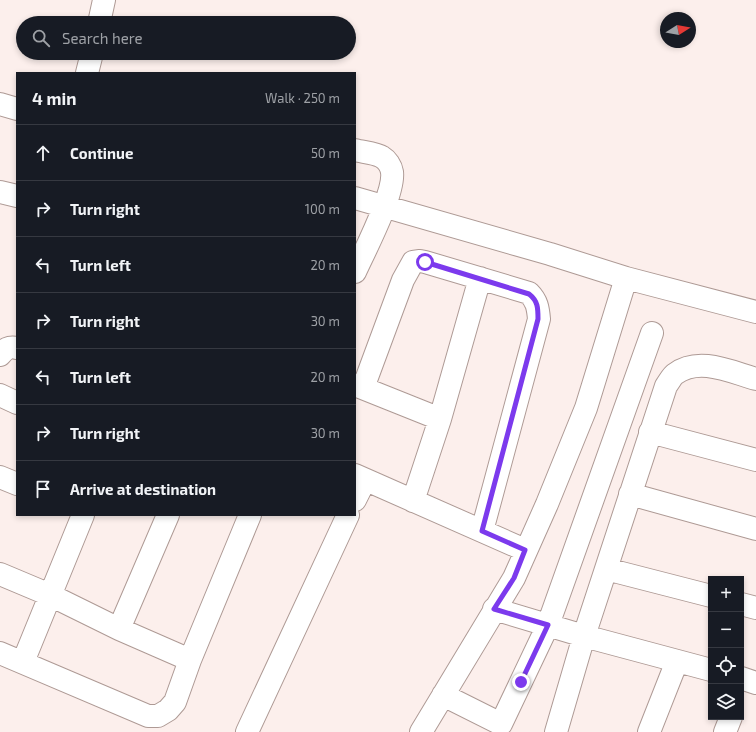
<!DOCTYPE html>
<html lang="en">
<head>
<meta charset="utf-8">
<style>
	body { margin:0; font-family:"Exo 2",sans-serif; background:#20242c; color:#f1f3f6 }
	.controls { position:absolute; right:12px; bottom:12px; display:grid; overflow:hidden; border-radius:0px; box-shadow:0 2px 6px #0003 }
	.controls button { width:36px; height:36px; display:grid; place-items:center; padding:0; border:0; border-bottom:1px solid #363941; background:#171b24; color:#f1f3f6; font:20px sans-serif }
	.compass { position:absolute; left:660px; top:12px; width:36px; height:36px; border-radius:50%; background:#171b24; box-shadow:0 2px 6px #0003; rotate:79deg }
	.stop { position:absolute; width:12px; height:12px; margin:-9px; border:3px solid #7c3aed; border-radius:50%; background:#fff }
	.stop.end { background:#7c3aed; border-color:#fff; box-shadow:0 1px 4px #0008 }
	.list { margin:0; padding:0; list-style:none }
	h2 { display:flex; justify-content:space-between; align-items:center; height:52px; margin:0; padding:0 16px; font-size:17px }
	h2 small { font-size:13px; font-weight:400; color:#9ea1a6 }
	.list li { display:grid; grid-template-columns:26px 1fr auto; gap:12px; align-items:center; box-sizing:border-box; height:56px; padding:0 16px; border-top:1px solid #363941 }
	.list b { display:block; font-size:15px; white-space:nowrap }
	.list em { font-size:13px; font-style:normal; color:#9ea1a6 }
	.icon { flex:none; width:22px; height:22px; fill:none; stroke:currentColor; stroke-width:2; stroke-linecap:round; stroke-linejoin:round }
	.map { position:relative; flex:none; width:756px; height:732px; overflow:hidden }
	.search { position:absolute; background:#171b24; box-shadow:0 2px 6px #0003; left:16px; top:16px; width:340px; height:44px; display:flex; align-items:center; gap:10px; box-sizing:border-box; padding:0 14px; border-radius:22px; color:#9ea1a6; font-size:15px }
	.panel { position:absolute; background:#171b24; box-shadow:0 2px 6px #0003; left:16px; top:72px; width:340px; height:444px; border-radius:0px }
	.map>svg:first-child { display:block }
</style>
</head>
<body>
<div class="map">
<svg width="756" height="732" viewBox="0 0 756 732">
	<rect width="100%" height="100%" fill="#fcefec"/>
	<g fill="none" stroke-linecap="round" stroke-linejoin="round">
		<defs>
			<path id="minor" d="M99,23L104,0
				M87,73L92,53
				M0,104L17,109
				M355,150C362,152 376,153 382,157C387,160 391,166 392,172C395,193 365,250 355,272
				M0,192L17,196
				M355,198L550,254L626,278L756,312
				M0,355C5,349 9,346 17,348
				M355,385L440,419
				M363,388L403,280L413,262L420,261L425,262L529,293C537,301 538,308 539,319L482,531
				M0,395L17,403
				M650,432L756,460
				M355,475L525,550
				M0,477L17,484
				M630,494L756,529
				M355,500L365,480
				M413,501L440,419L480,278
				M606,569L711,596
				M0,574L50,595L119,629L190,660
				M741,604L756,608
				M494,609L584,636L711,670
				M119,629L168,515
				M0,653L148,716H158L168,710L175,702L190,660L250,515
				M23,662L83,515
				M741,678L756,683
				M443,695L501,724L548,625L652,333
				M247,732L348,515
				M421,732L514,578L547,504L586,408L626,278
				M556,732L584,636L666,386C669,382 672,376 675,374C699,356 731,372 756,379
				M649,732L677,661
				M725,732L731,717"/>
		</defs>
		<!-- minor casing -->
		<use href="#minor" stroke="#ae9a95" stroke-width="24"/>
		<!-- minor -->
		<use href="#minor" stroke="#fff" stroke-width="22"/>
	</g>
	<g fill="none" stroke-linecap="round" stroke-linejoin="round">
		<!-- route -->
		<path stroke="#7c3aed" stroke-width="5" d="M425,262L529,294C538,301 538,308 538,319L482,531L525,550L514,578L494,609L548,625L521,682"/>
	</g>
</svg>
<div class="controls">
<button>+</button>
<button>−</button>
<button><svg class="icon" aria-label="locate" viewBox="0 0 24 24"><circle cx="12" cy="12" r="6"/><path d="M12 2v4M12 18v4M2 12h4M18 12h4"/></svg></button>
<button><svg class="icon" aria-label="layers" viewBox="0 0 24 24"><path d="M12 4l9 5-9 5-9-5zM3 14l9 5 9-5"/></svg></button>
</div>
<svg class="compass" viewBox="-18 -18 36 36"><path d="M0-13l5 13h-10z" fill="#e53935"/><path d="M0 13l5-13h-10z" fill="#9ea1a6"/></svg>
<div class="stop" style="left:425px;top:262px"></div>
<div class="stop end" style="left:521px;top:682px"></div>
<div class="search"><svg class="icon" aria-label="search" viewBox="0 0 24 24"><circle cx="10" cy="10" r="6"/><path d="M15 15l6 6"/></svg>Search here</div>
<section class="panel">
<h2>4 min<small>Walk · 250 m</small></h2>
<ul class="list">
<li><svg class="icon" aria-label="ahead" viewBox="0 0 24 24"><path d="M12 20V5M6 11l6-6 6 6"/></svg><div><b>Continue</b></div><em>50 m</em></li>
<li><svg class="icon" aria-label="right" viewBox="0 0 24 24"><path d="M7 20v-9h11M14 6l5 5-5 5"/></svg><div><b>Turn right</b></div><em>100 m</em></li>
<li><svg class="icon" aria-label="left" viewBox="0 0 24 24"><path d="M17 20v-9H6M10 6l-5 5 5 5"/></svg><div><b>Turn left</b></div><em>20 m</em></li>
<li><svg class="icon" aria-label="right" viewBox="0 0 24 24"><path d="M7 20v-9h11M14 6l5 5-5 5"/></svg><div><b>Turn right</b></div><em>30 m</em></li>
<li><svg class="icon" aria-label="left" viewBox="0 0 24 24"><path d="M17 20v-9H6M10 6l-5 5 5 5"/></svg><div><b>Turn left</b></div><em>20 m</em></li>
<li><svg class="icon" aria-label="right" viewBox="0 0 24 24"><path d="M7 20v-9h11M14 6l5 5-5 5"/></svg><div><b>Turn right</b></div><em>30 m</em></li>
<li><svg class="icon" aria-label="arrive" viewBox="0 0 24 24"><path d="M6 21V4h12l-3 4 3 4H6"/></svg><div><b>Arrive at destination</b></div></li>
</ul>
</section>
</div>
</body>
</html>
